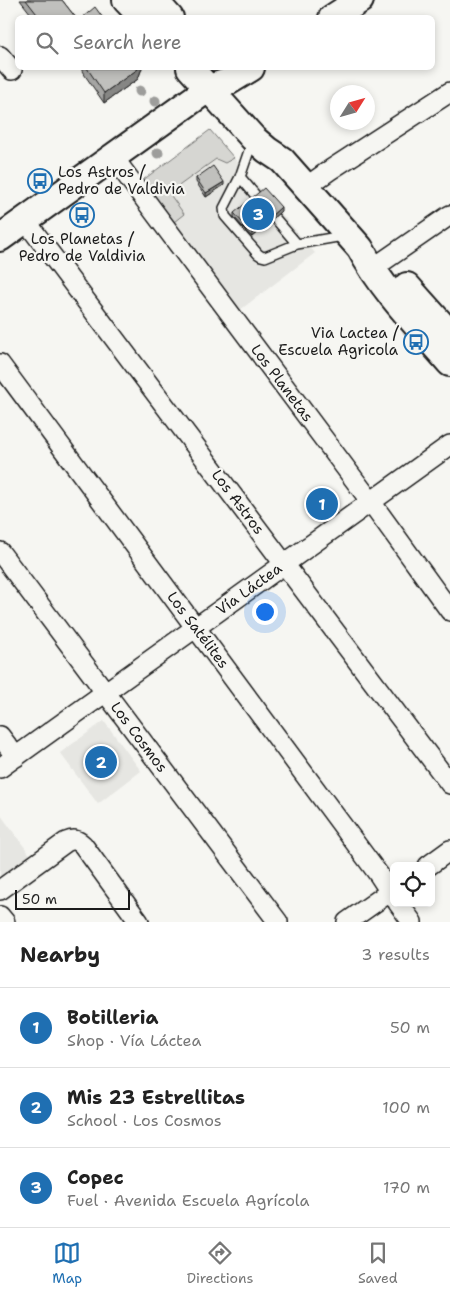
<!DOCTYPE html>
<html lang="en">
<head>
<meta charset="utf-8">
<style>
	body { margin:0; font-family:"Shantell Sans",sans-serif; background:#f2f2f2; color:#222 }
	.controls { position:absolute; right:15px; bottom:15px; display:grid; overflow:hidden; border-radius:8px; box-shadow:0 2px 8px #0003 }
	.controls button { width:45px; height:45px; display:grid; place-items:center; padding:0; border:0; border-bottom:1px solid #e0e0e0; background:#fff; color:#222; font:25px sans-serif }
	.compass { position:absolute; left:330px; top:85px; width:45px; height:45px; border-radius:50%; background:#fff; box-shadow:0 2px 8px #0003; rotate:53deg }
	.scale { position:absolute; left:15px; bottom:12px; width:115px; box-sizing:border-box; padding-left:5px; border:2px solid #1c1c1c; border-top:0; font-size:14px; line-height:18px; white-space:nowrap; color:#1c1c1c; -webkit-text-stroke:4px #f6f6f2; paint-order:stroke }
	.you { position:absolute; left:264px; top:611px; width:18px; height:18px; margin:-12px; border:4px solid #fff; border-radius:50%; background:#1a73e8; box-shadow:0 0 0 8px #1a73e833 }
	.badge { display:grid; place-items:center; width:32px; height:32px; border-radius:50%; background:#1f6fb2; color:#fff; font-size:16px; font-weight:700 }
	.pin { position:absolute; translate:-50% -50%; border:2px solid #fff; box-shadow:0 1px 5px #0006 }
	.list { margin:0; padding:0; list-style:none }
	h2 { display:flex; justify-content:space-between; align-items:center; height:65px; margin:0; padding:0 20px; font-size:21px }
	h2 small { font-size:16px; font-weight:400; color:#767676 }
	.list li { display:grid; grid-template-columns:32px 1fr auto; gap:15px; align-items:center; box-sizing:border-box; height:80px; padding:0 20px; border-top:1px solid #e0e0e0 }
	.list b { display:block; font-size:19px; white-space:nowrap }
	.list p { margin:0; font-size:16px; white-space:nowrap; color:#767676 }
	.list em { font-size:16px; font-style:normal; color:#767676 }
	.icon { flex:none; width:28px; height:28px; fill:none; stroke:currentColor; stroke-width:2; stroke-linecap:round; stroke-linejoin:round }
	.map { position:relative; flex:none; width:450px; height:922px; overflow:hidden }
	.search { position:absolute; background:#fff; box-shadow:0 2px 8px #0003; left:15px; right:15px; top:15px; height:55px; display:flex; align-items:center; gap:12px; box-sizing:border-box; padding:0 18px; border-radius:8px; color:#767676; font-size:19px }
	.sheet { height:305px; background:#fff }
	nav { display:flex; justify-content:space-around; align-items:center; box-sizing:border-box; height:70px; border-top:1px solid #e0e0e0; background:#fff; font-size:14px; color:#767676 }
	nav a { display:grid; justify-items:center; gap:2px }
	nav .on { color:#1f6fb2 }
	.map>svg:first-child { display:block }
</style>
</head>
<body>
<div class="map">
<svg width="450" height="922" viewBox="0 0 450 922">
	<rect width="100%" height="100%" fill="#f6f6f2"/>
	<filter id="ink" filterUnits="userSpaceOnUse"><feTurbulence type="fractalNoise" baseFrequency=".02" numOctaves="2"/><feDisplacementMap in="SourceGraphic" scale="10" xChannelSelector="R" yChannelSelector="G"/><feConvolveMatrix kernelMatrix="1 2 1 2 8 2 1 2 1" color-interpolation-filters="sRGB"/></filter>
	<g filter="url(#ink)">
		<!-- built -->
		<path fill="#e6e6e2" d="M210,130L315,253L240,310L143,180Z
			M104,721L141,771L98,804L60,753Z
			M0,814L31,856L0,878Z"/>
		<!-- green -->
		<path fill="#d6d6d2" stroke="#797977" d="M210,130L234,158L225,163L216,159L169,193L184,214L174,222L143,180Z"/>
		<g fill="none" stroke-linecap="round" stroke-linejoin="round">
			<defs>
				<path id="service" d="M252,142L240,177L224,208L225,216L258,254L261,256L265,257L297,244L343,236
					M240,177L257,197
					M274,217L297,244"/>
				<path id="minor" d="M0,56L12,70
					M113,157L371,502L450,611
					M306,187L330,170L450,92
					M25,220L450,784
					M382,262L450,215
					M0,364L379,875L394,898
					M0,552L278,922
					M0,736L16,757
					M0,768L450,445
					M428,866L450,850
					M0,890L66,842C73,839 77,839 83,845L139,922
					M398,903L412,922
					M0,916L5,922
					M347,922L394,889"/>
				<path id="secondary" d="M126,0L143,18
					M154,0L170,18
					M332,18L360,0
					M190,68L253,138L267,150L282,160L360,248C383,291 418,326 450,363
					M0,238L209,88L228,82L251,68
					M407,286L450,334"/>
			</defs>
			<!-- service casing -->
			<use href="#service" stroke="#1c1c1c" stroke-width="12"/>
			<!-- minor casing -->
			<use href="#minor" stroke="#1c1c1c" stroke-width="22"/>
			<!-- secondary casing -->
			<use href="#secondary" stroke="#1c1c1c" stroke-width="30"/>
			<!-- service -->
			<use href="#service" stroke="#f6f6f2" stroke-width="9"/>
			<!-- minor -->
			<use href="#minor" stroke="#f6f6f2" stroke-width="19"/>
			<!-- secondary -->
			<use href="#secondary" stroke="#f6f6f2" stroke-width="26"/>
		</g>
		<!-- trees -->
		<g fill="#9d9d9b">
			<circle cx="140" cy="91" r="5.5"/>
			<circle cx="155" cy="101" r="5.5"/>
			<circle cx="158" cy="153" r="5.5"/>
		</g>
		<!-- wall -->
		<path fill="#a5a5a3" stroke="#1c1c1c" d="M20,0H62L76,18H34Z
			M82,68H142L138,79L104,103L82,71Z
			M196,178L224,185L206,197L196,182Z
			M281,211L252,237L234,217V213Z
			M312,500L332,504L319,513L312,504Z"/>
		<!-- shaded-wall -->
		<path fill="#868684" stroke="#1c1c1c" d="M139,68H142L138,79L104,103V93Z
			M224,182V185L206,197V193Z
			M281,207V211L252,237V233Z
			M332,501V504L319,513V510Z"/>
		<!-- building -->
		<path fill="#c0c0bd" stroke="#1c1c1c" d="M26,0H62L76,18H40Z
			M95,7L103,18H82Z
			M87,68H139L138,69L104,93Z
			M213,166L224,182L206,193L196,178Z
			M264,188L281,207L252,233L234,213Z
			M326,491L332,501L319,510L312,500Z"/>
	</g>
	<!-- icons -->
	<defs>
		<symbol id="bus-ring" viewBox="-11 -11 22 22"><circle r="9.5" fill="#f6f6f2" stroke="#1f6fb2" stroke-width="1.5"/><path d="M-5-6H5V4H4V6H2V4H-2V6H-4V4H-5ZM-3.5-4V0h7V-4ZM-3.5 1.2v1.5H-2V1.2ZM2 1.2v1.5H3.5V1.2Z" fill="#1f6fb2"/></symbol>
	</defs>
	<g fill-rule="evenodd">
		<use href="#bus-ring" x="26" y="167" width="28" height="28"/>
		<use href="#bus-ring" x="68" y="201" width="28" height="28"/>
		<use href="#bus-ring" x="402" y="328" width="28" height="28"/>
	</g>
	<g text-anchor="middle" stroke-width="4.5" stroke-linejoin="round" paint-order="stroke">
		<!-- poi labels -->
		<g font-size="15" fill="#1c1c1c" stroke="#f6f6f2" text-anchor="start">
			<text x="58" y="177">Los Astros /<tspan x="58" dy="17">Pedro de Valdivia</tspan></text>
			<text x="82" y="244" text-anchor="middle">Los Planetas /<tspan x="82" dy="17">Pedro de Valdivia</tspan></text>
			<text x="398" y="338" text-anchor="end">Via Lactea /<tspan x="398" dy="17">Escuela Agricola</tspan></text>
		</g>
		<!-- street labels -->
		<g font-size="15" fill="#1c1c1c" stroke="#f6f6f2">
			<text transform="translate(282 383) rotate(53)" y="5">Los Planetas</text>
			<text transform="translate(238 502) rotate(53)" y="5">Los Astros</text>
			<text transform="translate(249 589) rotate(-36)" y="5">Vía Láctea</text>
			<text transform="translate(198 630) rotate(53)" y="5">Los Satélites</text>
			<text transform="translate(139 737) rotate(53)" y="5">Los Cosmos</text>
		</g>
	</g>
</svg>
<div class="controls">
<button><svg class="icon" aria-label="locate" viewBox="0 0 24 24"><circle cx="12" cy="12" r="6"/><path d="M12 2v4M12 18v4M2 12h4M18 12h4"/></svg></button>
</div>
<svg class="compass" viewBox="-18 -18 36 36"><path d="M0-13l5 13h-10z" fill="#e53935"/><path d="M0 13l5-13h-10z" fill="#767676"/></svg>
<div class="scale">50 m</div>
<div class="you"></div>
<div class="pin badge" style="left:322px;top:504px">1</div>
<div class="pin badge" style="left:101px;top:762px">2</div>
<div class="pin badge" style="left:258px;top:214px">3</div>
<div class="search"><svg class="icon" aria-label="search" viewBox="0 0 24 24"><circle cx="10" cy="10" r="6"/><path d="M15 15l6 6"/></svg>Search here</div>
</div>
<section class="sheet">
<h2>Nearby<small>3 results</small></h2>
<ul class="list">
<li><span class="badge">1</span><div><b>Botilleria</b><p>Shop · Vía Láctea</p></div><em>50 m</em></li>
<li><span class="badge">2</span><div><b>Mis 23 Estrellitas</b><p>School · Los Cosmos</p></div><em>100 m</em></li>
<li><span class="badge">3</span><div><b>Copec</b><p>Fuel · Avenida Escuela Agrícola</p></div><em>170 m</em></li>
</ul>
</section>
<nav>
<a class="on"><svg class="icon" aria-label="map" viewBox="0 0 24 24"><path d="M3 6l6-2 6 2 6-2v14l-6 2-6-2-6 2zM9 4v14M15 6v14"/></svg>Map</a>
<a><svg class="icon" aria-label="directions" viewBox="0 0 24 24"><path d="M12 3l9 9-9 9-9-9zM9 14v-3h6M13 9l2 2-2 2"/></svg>Directions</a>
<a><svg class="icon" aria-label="saved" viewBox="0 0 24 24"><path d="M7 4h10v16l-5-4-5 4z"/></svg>Saved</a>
</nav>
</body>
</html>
